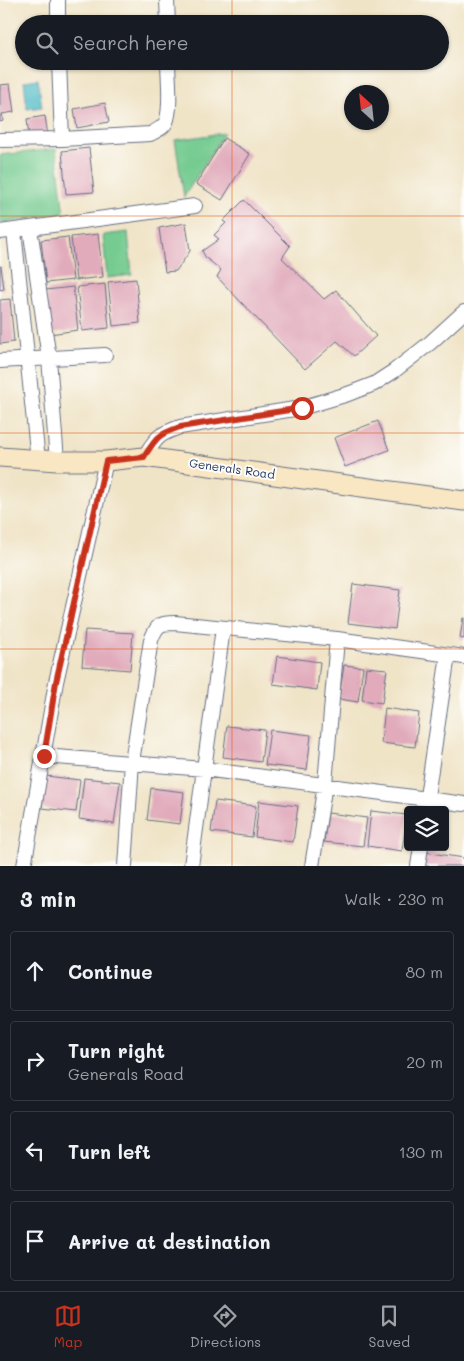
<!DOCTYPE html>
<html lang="en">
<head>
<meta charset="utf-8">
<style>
	body { margin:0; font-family:Mali,sans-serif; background:#242831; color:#f1f3f6 }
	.controls { position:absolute; right:15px; bottom:15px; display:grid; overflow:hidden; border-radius:5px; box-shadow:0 1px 4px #0004 }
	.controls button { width:45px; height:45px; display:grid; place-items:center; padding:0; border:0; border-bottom:1px solid #363941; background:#171b24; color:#f1f3f6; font:25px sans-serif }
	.compass { position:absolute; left:344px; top:85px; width:45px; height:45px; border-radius:50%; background:#171b24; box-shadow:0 1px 4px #0004; rotate:333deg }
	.stop { position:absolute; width:15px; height:15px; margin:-11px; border:4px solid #c8321e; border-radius:50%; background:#fff }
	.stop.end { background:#c8321e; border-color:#fff; box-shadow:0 1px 5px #0008 }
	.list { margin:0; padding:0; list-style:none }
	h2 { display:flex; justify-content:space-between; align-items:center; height:65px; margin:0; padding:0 20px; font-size:21px }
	h2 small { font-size:16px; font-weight:400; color:#9ea1a6 }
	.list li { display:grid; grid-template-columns:32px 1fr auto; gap:15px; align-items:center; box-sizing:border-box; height:80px; margin:0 10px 10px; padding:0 10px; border:1px solid #363941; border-radius:5px }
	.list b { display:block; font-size:19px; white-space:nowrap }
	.list p { margin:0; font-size:16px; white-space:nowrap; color:#9ea1a6 }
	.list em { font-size:16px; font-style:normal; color:#9ea1a6 }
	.icon { flex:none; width:28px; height:28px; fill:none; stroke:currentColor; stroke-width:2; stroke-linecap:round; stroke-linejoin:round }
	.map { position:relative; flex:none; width:464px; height:866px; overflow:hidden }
	.search { position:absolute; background:#171b24; box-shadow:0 1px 4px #0004; left:15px; right:15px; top:15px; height:55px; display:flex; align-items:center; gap:12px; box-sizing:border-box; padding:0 18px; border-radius:28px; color:#9ea1a6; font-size:19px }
	.sheet { height:425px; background:#171b24 }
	nav { display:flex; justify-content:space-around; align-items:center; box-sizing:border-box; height:70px; border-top:1px solid #363941; background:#171b24; font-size:14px; color:#9ea1a6 }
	nav a { display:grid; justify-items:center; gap:2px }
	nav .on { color:#c8321e }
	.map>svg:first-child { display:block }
</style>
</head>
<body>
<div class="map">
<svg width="464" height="866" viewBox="0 0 464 866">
	<rect width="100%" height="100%" fill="#fdfcf7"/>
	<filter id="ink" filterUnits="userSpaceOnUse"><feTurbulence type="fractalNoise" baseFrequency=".02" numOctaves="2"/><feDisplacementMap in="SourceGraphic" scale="10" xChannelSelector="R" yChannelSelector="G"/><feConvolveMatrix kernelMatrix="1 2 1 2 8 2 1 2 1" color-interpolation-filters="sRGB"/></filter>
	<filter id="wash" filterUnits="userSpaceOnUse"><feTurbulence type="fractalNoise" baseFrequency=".0096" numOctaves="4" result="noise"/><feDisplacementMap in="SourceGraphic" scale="20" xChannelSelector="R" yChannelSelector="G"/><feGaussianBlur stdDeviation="1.12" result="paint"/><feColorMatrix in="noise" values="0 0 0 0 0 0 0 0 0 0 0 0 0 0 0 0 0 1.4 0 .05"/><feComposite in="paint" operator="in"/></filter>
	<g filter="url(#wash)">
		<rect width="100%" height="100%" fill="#f0e4c7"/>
		<!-- green -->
		<path fill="#75cb90" stroke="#487d77" d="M224,133L184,197L175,140Z
			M56,149L64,215L0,223V155Z
			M128,232L132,275L107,278L103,235Z"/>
		<!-- water -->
		<path fill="#4cb9c5" stroke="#347492" d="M38,79L42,107L27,109L24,81Z"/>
		<g id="blocks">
			<!-- building -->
			<path fill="#e1abbc" d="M10,84L14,112L2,114L3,121L0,122V85Z
				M105,103L109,122L77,128L74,109Z
				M45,116L48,136L29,138L27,119Z
				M224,138L250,154L222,200L196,184Z
				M89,148L94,192L66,194L62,151Z
				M244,200L290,246L282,258L324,299L336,290L376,336L354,356L337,341L305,369L217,277L221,270L206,258L202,251L219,239L214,235L226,223L223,221Z
				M186,223L190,251L176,271L165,272L159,228Z
				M98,234L103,277L76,280L71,237Z
				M68,237L73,280L46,283L41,240Z
				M0,266H1L4,289L0,290Z
				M136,279L140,323L113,326L108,282Z
				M105,284L109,328L82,331L77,287Z
				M73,287L78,330L50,334L46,290Z
				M10,299L14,342L0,344V300Z
				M378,421L389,450L345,467L334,438Z
				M353,584L400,590L395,629L348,623Z
				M463,618H464V639L460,638Z
				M85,630L133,633L130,670L82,666Z
				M277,656L320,662L317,690L273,684Z
				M344,665L363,667L358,702L339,699Z
				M366,667L387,669L382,703L362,700Z
				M385,708L419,713L415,747L381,743Z
				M227,726L265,730L261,762L223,757Z
				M270,730L311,735L307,770L265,765Z
				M46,776L80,780L76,812L42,808Z
				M84,778L120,782L114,824L79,819Z
				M151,788L184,792L180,824L147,820Z
				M215,801L256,806L252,837L211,832Z
				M259,801L298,806L293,842L255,837Z
				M371,811L407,815L402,851L367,846Z
				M328,813L367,818L363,846L324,842Z
				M424,852L464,858V866H422Z"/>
		</g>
	</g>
	<g filter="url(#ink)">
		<use href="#blocks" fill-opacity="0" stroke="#666e83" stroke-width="1"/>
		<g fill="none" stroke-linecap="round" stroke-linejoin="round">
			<defs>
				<path id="street" d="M58,0V24
					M167,0L168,24
					M59,61L62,139
					M0,140L62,139L150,134C156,131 163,128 166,122C172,108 168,77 168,61
					M30,228L49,358L57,461
					M14,231L38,460
					M0,232L195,206
					M0,361L105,355
					M144,457C157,437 157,435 180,427L301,408L348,394L374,384L394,371L430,343L464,312
					M44,756L204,769L464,804
					M425,810L448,655
					M24,866L56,682L106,461
					M125,866L132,762L151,640C157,625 159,623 175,623L337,639L464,657
					M191,866L223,628
					M312,866L325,784L337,639
					M418,866L421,847"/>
				<path id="secondary" d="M0,457L57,461H106L144,457L464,501"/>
			</defs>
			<!-- street casing -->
			<use href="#street" stroke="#666e83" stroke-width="16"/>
			<!-- secondary casing -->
			<use href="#secondary" stroke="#666e83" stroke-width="21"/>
			<!-- street -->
			<use href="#street" stroke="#fff" stroke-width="14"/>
			<!-- secondary -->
			<use href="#secondary" stroke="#f9e7c3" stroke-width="19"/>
		</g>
	</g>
	<g fill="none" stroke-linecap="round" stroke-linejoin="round" filter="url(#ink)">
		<!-- route -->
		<path stroke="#c8321e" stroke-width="6" d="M44,756L56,682L106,461L144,457C157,437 157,435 180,427L302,408"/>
	</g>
	<!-- grid -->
	<path fill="none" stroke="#de5710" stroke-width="1" stroke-opacity="0.55" d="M232,0V24M232,61V866M0,216H464M0,433H464M0,649H464"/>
	<g text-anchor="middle" stroke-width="4" stroke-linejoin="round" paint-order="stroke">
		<!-- street labels -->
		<g font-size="12" fill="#1b2f5e" stroke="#fdfcf7">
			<text transform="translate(232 469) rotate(8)" y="4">Generals Road</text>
		</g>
	</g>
</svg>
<div class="controls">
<button><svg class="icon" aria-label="layers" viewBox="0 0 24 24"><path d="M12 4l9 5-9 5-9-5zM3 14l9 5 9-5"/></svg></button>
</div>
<svg class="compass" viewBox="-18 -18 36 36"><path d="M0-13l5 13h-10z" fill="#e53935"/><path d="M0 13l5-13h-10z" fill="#9ea1a6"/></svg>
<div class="stop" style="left:302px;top:408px"></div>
<div class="stop end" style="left:44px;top:756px"></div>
<div class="search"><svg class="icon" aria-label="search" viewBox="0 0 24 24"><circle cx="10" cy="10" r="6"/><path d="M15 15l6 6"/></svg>Search here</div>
</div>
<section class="sheet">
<h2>3 min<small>Walk · 230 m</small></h2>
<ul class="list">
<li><svg class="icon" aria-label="ahead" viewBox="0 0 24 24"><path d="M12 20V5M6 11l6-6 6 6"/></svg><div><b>Continue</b></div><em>80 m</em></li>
<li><svg class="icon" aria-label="right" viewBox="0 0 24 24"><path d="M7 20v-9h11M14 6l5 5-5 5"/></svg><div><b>Turn right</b><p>Generals Road</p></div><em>20 m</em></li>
<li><svg class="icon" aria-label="left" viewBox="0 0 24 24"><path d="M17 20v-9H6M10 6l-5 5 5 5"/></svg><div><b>Turn left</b></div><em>130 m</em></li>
<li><svg class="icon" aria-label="arrive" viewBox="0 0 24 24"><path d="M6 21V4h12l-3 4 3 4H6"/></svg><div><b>Arrive at destination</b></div></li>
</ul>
</section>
<nav>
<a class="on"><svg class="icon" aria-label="map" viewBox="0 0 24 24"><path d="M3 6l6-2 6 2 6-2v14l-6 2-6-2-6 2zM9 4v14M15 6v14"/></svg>Map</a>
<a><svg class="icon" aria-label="directions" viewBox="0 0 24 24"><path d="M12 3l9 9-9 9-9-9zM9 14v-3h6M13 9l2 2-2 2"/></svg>Directions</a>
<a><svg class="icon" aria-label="saved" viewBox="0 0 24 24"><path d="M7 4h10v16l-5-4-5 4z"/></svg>Saved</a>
</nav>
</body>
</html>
